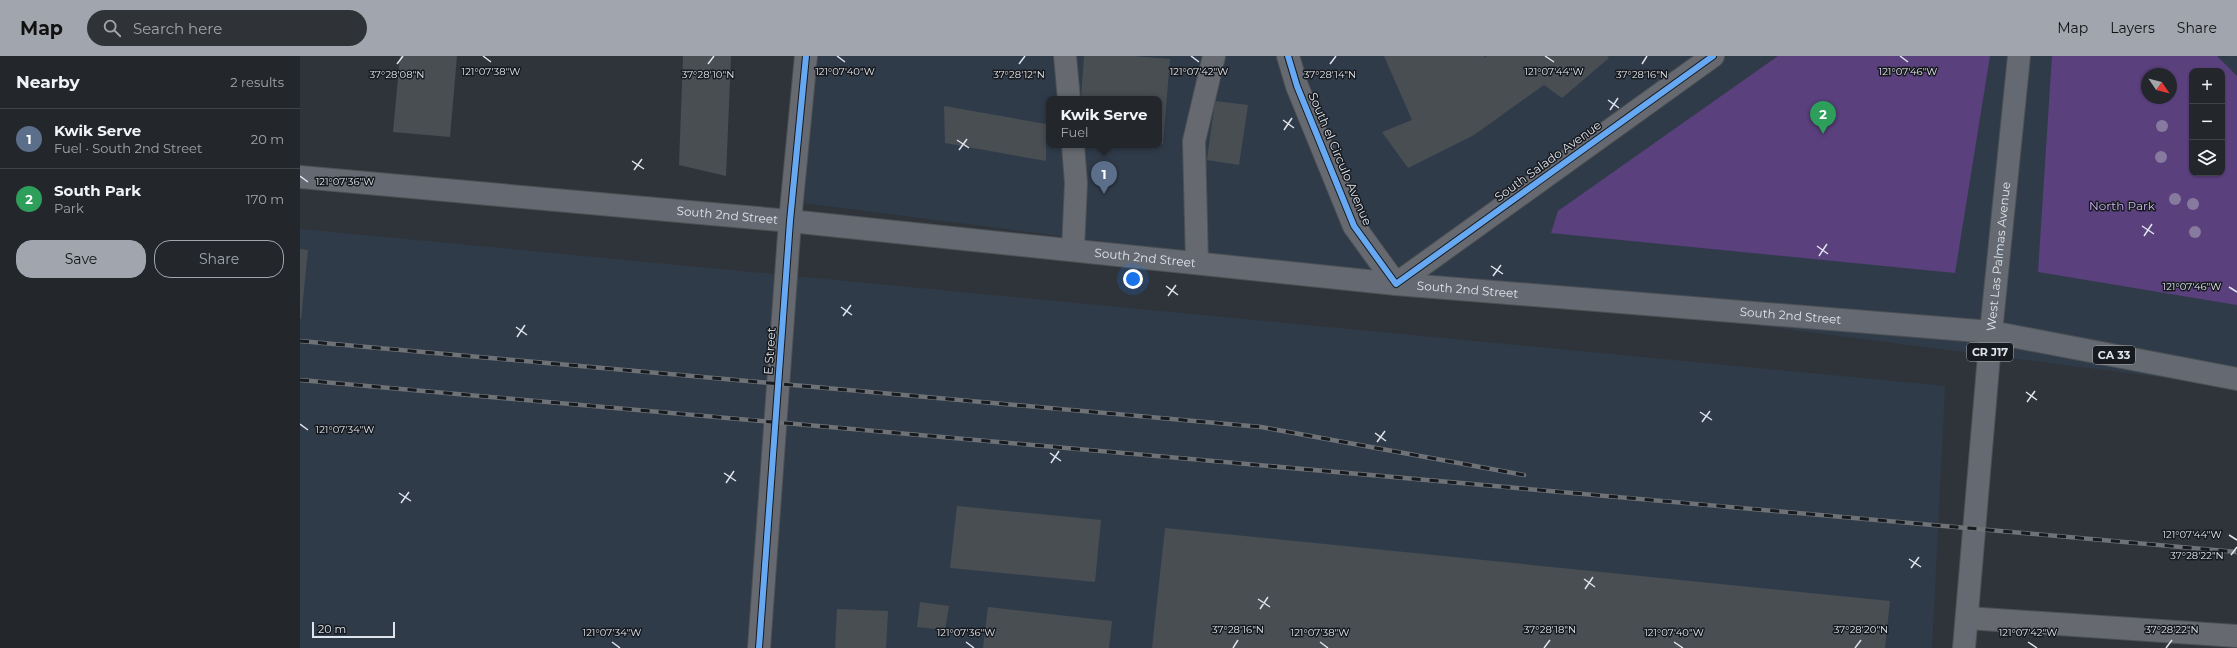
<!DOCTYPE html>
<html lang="en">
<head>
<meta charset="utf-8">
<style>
	body { margin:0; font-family:Montserrat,sans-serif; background:#2f3338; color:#f1f3f6 }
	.controls { position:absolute; right:12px; top:12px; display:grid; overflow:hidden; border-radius:8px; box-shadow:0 1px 3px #0004 }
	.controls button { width:36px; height:36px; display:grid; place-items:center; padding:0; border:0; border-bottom:1px solid #404448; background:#23272c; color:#f1f3f6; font:20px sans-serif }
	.compass { position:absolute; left:1841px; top:12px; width:36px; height:36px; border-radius:50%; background:#23272c; box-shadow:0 1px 3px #0004; rotate:125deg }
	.scale { position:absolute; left:12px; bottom:10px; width:83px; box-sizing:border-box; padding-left:4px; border:2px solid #dfe4ec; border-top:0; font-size:11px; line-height:14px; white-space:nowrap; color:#dfe4ec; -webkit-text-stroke:3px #171a1f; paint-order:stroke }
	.you { position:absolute; left:833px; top:223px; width:14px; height:14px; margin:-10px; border:3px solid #fff; border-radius:50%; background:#1a73e8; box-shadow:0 0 0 6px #1a73e833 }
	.badge { display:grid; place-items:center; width:26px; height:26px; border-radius:50%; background:#a1a6ae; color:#fff; font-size:13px; font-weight:700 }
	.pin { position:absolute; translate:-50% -33px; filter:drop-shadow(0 1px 2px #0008) }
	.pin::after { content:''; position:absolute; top:21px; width:14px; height:12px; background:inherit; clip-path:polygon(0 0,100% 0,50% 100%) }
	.popup { position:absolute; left:746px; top:40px; width:116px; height:52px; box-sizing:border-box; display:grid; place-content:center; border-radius:8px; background:#23272c; filter:drop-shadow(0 1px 3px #0005); font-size:13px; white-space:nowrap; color:#a3a5a9 }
	.popup b { font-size:15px; color:#f1f3f6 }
	.popup::after { content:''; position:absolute; left:50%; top:100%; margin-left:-8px; border:8px solid transparent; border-top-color:#23272c }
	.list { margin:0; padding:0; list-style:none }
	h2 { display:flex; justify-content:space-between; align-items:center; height:52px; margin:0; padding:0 16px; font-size:17px }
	h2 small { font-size:13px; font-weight:400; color:#a3a5a9 }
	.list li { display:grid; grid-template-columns:26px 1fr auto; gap:12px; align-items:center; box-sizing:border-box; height:60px; padding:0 16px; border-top:1px solid #404448 }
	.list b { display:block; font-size:15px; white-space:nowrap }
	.list p { margin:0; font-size:13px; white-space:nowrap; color:#a3a5a9 }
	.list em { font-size:13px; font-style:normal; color:#a3a5a9 }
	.actions { display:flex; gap:8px; padding:12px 16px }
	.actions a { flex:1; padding:9px 0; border:1px solid #a1a6ae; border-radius:16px; text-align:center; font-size:14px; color:#a1a6ae }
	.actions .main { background:#a1a6ae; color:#111 }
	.icon { flex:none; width:22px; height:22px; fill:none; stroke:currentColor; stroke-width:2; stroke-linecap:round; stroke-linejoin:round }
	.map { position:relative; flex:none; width:1937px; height:592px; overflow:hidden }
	header { display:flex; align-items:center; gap:24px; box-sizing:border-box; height:56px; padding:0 20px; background:#a1a6ae; color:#111 }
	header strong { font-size:19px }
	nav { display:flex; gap:22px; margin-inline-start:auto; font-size:14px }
	.search { width:280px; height:36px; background:#2f3338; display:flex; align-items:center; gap:10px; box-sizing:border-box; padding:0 14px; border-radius:22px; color:#a3a5a9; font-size:15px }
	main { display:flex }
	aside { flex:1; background:#23272c }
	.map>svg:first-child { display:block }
</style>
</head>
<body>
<header>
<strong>Map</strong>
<div class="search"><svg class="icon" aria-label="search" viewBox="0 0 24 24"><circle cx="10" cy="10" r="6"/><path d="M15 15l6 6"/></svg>Search here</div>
<nav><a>Map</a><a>Layers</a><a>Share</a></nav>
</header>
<main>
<aside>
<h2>Nearby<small>2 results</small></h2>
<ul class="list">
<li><span class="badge" style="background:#5c6f8a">1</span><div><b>Kwik Serve</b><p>Fuel · South 2nd Street</p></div><em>20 m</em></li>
<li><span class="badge" style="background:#2e9e5b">2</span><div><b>South Park</b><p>Park</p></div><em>170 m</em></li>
</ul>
<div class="actions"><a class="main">Save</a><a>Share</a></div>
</aside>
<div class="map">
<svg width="1937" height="592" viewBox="0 0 1937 592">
	<rect width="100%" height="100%" fill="#2f343a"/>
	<!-- built -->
	<path fill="#303b4a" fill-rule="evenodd" d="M516,0H1937V331L504,147ZM1892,15H1922V117H1892ZM1847,18H1871V42H1847ZM749,43H859V89H749Z
		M0,173L1645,330L1632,592H0Z"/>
	<!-- green -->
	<path fill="#5a407d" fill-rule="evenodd" d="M1478,0H1690L1655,217L1251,177L1258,155Z
		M1752,0H1917L1937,20V249L1738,216ZM1892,15H1922V117H1892ZM1847,18H1871V42H1847Z"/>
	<!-- building -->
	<path fill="#494e53" d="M100,0H157L150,81L93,76Z
		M383,0H431L426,120L379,109Z
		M784,0H833L870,3L863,88H859V43H781Z
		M1084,0H1184L1185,2L1187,0H1307L1309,2L1262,42L1244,29L1174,79L1108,112L1082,76L1112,64Z
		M915,45L948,49L939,109L907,104Z
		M644,50L746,68V105L645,87Z
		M0,193L8,194L1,263H0Z
		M657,450L801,464L795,526L650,512Z
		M865,472L1590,545L1585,592H852Z
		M620,546L649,550L645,574L617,571Z
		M688,551L812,565L809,592H683Z
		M537,553L588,555L586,592H535Z"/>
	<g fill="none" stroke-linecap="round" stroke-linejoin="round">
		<defs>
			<path id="minor" d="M765,0L769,43
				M988,0L997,30L1054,170L1096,228L1413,0
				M773,194L776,127L773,89
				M897,207L894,85L914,0
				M1667,562L1937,580
				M459,592L490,165L506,0"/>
			<g id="major">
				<path id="s1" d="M0,121L490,165L1096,228L1691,276L1937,323"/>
				<path id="s2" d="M1664,592L1691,276L1719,0"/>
			</g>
		</defs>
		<!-- minor casing -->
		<use href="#minor" stroke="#4c5155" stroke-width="24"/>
		<!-- major casing -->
		<use href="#major" stroke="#4c5155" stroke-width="24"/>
		<!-- minor -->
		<use href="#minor" stroke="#666a70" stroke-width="22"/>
		<!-- major -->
		<use href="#major" stroke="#656971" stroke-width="22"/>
		<defs>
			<path id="rail" d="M0,285L961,371L1224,419
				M0,324L1937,496"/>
		</defs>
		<!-- rail casing -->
		<use href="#rail" stroke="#6f7276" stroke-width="4.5"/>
		<!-- rail -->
		<use href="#rail" stroke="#171a1f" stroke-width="3" stroke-dasharray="9" stroke-linecap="butt"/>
		<defs>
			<path id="cycleway" d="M988,0L997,30L1054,170L1096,228L1413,0
				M459,592L490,165L506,0"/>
		</defs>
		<!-- cycleway casing -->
		<use href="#cycleway" stroke="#171a1f" stroke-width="8"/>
		<!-- cycleway -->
		<use href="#cycleway" stroke="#66a8f1" stroke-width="6"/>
	</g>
	<!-- trees -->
	<g fill="#867a9e">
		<circle cx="1862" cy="70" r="6"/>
		<circle cx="1861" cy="101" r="6"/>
		<circle cx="1875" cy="143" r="6"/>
		<circle cx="1893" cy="148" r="6"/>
		<circle cx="1895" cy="176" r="6"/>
	</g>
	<!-- ticks -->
	<path fill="none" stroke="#dfe4ec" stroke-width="1.5" d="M183,0L191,6M537,0L545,6M891,0L899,6M1245,0L1254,6M1600,0L1608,6M97,8L103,0M408,8L414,0M719,8L725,0M1030,8L1036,0M1342,8L1347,0M1308,44L1319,52M1310,54L1318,42M983,64L994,72M984,74L992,62M657,84L669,92M659,94L667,83M332,105L344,113M334,114L342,103M0,120L8,126M1842,170L1854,178M1844,180L1852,168M1517,190L1528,198M1519,200L1527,188M1191,210L1203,218M1193,220L1201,209M866,230L878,239M1929,231L1937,236M868,240L876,229M541,251L552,259M543,260L551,249M216,271L227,279M217,281L225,269M1726,336L1737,344M1727,346L1735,335M1400,356L1412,364M1402,366L1410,355M0,368L8,374M1075,377L1086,385M1077,386L1085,375M750,397L761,405M751,407L759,395M424,417L436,425M426,427L434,415M99,437L111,445M101,447L109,436M1929,479L1937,484M1931,499L1937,491M1609,503L1621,511M1611,512L1619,501M1284,523L1295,531M1285,533L1293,521M958,543L970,551M960,553L968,541M312,586L320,592M666,586L674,592M1020,586L1028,592M1374,586L1383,592M1728,586L1737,592M933,592L938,584M1244,592L1250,584M1555,592L1561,584M1866,592L1872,584"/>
	<g text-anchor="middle" stroke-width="3" stroke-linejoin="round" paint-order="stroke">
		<!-- shield labels -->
		<g fill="#171a1f" stroke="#a3a7ae" stroke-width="1">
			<rect x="1667" y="287" width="46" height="18" rx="3"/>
			<rect x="1793" y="290" width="42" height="18" rx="3"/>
		</g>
		<g font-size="11" font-weight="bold" fill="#dfe4ec">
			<text x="1690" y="300">CR J17</text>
			<text x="1814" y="303">CA 33</text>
		</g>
		<!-- street labels -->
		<g font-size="12" fill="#dfe4ec" stroke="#171a1f">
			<text transform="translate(1040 103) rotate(67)" y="4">South el Circulo Avenue</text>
			<text transform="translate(1248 105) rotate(-36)" y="4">South Salado Avenue</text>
			<text dy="4" stroke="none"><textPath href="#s1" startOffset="429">South 2nd Street</textPath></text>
			<text dy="4" stroke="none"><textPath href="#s2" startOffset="393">West Las Palmas Avenue</textPath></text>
			<text dy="4" stroke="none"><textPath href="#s1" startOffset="849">South 2nd Street</textPath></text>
			<text dy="4" stroke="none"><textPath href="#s1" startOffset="1173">South 2nd Street</textPath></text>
			<text dy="4" stroke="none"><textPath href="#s1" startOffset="1497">South 2nd Street</textPath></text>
			<text transform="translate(470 295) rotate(-86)" y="4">E Street</text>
		</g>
		<!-- park labels -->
		<g font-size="12" fill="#cdb4f0" stroke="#171a1f">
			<text x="1822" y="154">North Park</text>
		</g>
	</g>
	<g font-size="10" text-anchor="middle" fill="#dfe4ec" stroke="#171a1f" stroke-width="3" stroke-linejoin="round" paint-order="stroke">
		<text x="191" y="19">121°07'38"W</text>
		<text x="545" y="19">121°07'40"W</text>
		<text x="899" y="19">121°07'42"W</text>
		<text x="1254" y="19">121°07'44"W</text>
		<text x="1608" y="19">121°07'46"W</text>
		<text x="97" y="22">37°28'08"N</text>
		<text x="408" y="22">37°28'10"N</text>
		<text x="719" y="22">37°28'12"N</text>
		<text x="1030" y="22">37°28'14"N</text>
		<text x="1342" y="22">37°28'16"N</text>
		<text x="45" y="129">121°07'36"W</text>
		<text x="1892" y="234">121°07'46"W</text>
		<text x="45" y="377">121°07'34"W</text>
		<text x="1892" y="482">121°07'44"W</text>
		<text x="1897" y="503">37°28'22"N</text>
		<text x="938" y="577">37°28'16"N</text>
		<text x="1250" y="577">37°28'18"N</text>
		<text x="1561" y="577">37°28'20"N</text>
		<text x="1872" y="577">37°28'22"N</text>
		<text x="312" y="580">121°07'34"W</text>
		<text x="666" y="580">121°07'36"W</text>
		<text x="1020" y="580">121°07'38"W</text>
		<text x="1374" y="580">121°07'40"W</text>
		<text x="1728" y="580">121°07'42"W</text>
	</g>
</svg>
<div class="controls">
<button>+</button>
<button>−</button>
<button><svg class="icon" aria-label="layers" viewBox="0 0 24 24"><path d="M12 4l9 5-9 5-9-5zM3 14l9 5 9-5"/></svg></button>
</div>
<svg class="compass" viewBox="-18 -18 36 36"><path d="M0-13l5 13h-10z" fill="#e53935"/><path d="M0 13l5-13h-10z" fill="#a3a5a9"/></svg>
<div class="scale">20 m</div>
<div class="you"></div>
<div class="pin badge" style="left:804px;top:138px;background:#5c6f8a">1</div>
<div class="popup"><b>Kwik Serve</b>Fuel</div>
<div class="pin badge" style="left:1523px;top:78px;background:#2e9e5b">2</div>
</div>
</main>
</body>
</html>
